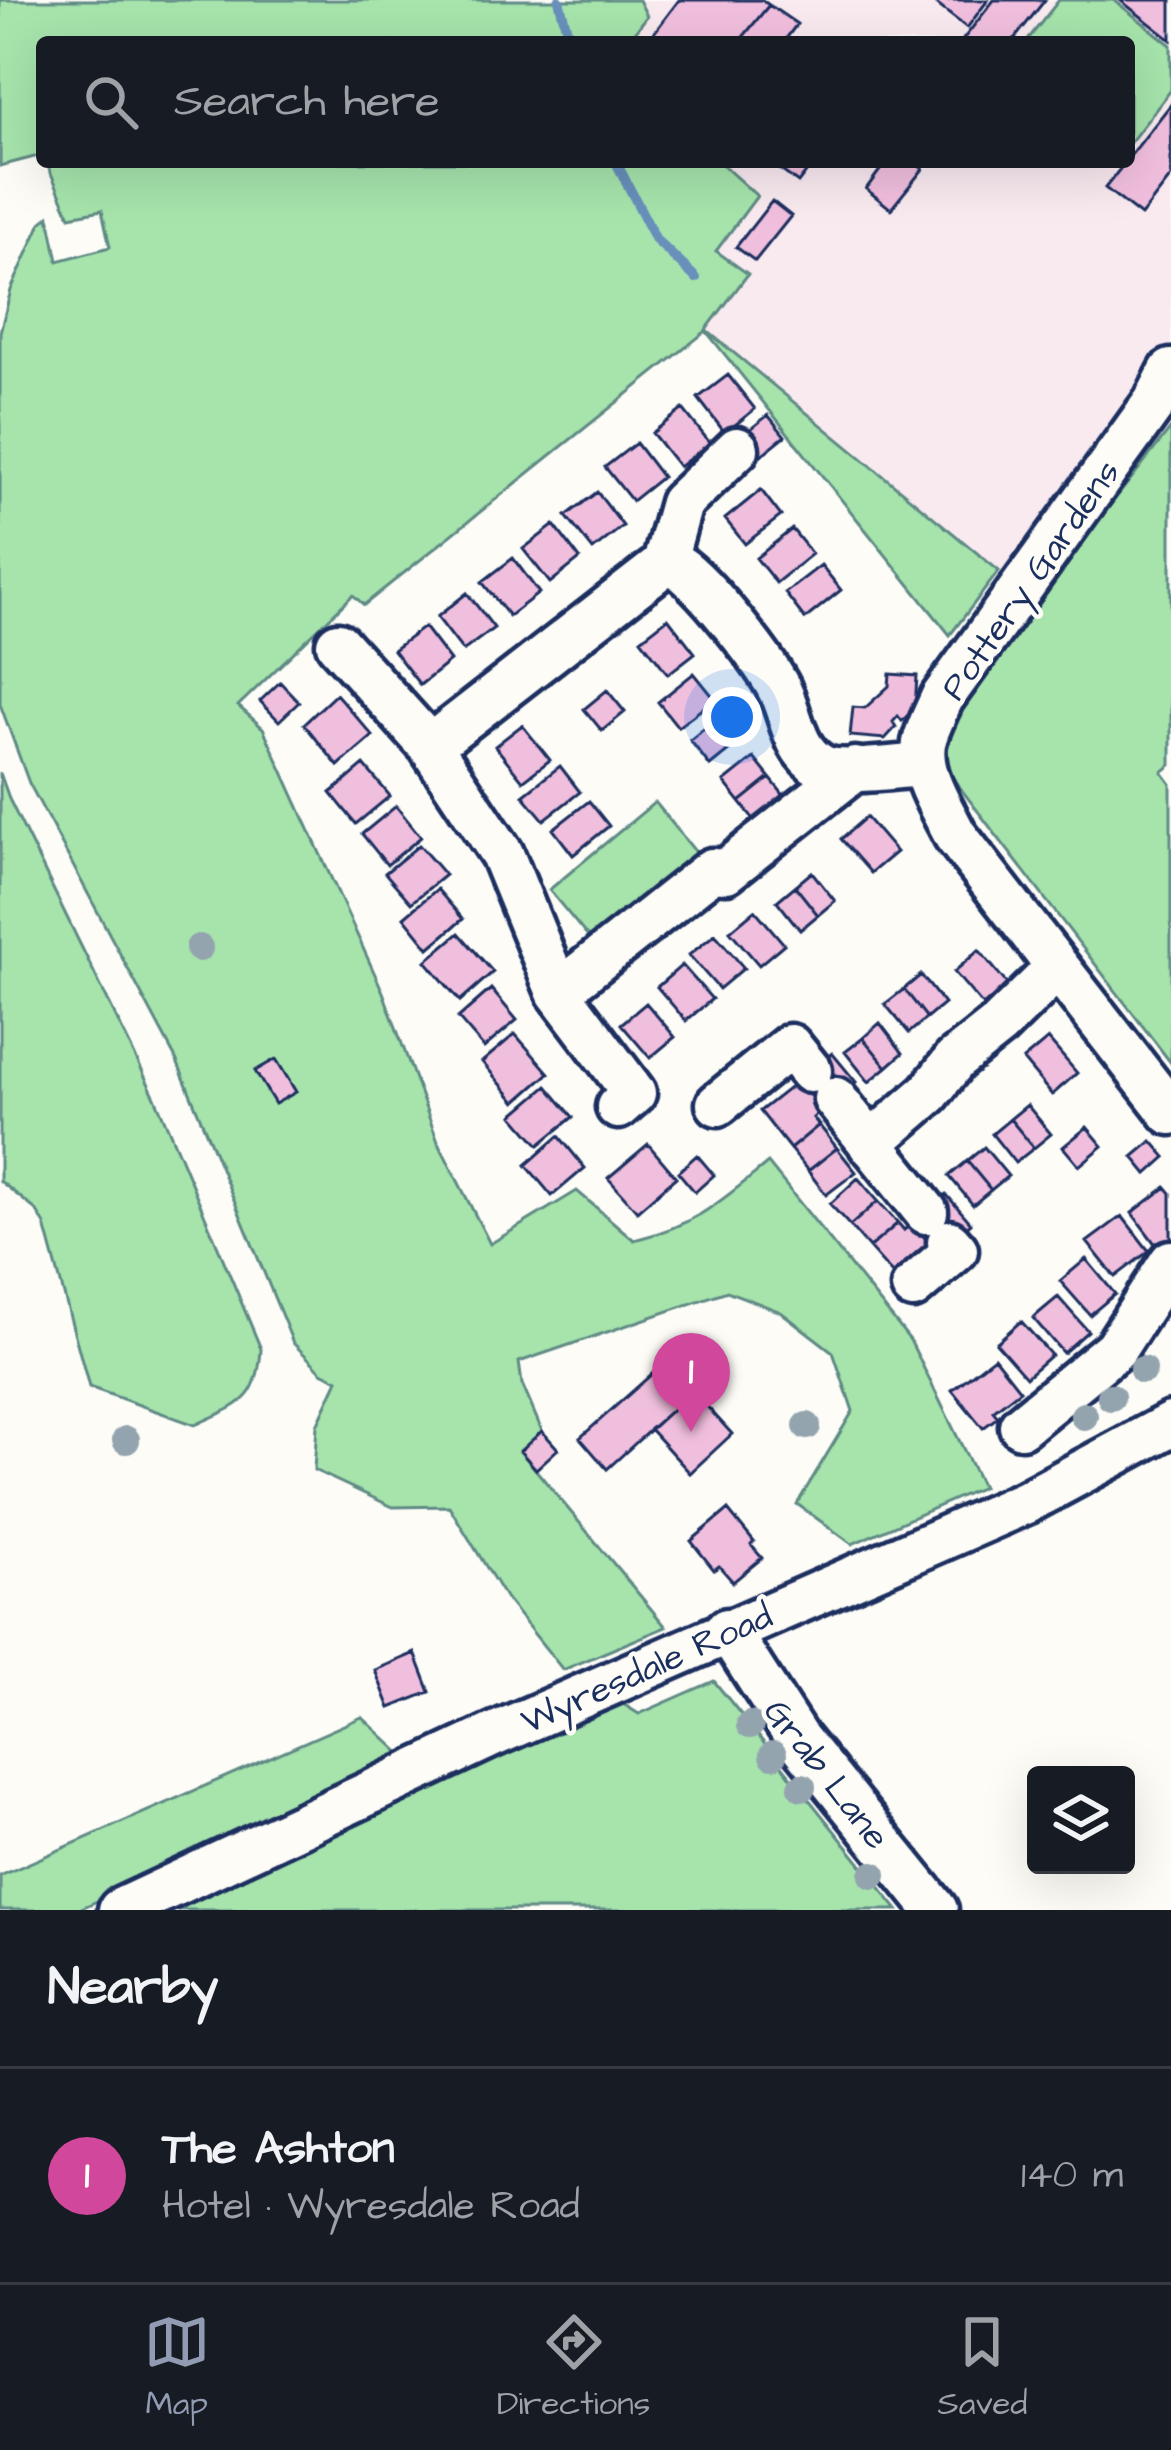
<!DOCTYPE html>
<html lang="en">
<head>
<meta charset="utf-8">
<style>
	body { margin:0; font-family:"Architects Daughter",sans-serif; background:#20242c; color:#f1f3f6 }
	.controls { position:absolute; right:36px; bottom:36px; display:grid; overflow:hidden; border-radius:12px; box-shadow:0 12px 48px #0002 }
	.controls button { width:108px; height:108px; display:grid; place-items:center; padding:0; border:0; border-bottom:3px solid #363941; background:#171b24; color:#f1f3f6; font:60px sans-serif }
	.you { position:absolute; left:732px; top:717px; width:42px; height:42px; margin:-30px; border:9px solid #fff; border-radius:50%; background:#1a73e8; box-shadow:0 0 0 18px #1a73e833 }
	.badge { display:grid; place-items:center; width:78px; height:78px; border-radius:50%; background:#919bb2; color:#fff; font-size:39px; font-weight:700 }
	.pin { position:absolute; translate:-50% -99px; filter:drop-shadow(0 3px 6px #0008) }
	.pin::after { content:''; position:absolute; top:63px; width:42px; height:36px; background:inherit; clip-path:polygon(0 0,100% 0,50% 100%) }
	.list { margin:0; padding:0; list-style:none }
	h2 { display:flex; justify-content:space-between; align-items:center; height:156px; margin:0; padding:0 48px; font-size:51px }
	h2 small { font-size:39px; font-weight:400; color:#9ea1a6 }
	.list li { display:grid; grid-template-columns:78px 1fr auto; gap:36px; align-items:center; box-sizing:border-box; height:216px; padding:0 48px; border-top:3px solid #363941 }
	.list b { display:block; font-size:45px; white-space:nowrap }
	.list p { margin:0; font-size:39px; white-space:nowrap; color:#9ea1a6 }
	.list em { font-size:39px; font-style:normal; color:#9ea1a6 }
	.icon { flex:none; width:66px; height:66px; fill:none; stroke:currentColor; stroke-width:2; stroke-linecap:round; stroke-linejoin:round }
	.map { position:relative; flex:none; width:1171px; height:1910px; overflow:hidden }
	.search { position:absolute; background:#171b24; box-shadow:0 12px 48px #0002; left:36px; right:36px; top:36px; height:132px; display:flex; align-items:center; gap:30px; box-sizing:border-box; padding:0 42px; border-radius:12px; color:#9ea1a6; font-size:45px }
	.sheet { height:372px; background:#171b24 }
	nav { display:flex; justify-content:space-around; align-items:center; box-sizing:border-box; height:168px; border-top:3px solid #363941; background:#171b24; font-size:33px; color:#9ea1a6 }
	nav a { display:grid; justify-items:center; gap:6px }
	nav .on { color:#919bb2 }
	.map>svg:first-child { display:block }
</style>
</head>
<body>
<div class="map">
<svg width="1171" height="1910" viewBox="0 0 1171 1910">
	<rect width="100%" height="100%" fill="#fdfcf7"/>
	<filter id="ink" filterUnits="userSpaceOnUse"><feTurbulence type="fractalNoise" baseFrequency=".00833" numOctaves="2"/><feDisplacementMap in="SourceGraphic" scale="24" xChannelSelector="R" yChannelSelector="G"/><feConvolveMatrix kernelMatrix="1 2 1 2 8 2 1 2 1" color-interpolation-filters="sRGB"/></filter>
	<g filter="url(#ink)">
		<!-- built -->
		<path fill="#f9eaf0" d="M639,0H1171V428L1035,601L706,330L748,274L716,251L756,196L719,162H1129V42H629L647,16Z"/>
		<!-- green -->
		<path fill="#a6e4ac" stroke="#608a85" stroke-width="3" d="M0,0H639L647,16L628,42H42V155L0,166Z
			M1059,0H1114L1171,45V90L1129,144V42H1026Z
			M46,162H719L757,196L716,251L748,274L706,330L999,571L950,635L706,331L364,605L353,595L238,706L263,728L383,992L438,1142L490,1244L577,1191L634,1240C696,1225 719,1203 768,1163L910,1340L982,1487L852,1544L797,1504L853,1411L833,1352L781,1312L727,1291L519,1362L522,1384L542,1431L521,1452L666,1627L563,1670L506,1599L449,1506L393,1507L314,1470L317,1425L338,1380L322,1372L293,1343L176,1059L29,783L0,704V332L11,290L41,223L49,216L58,261L110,247L102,210L70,216Z
			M1171,428V765L1162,772L1171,784V1063L954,780L946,764V747L956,712L1035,601Z
			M0,773L10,801L155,1097L261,1349C258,1403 239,1404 195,1425L89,1387L45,1225L36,1210L0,1181Z
			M655,802L702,860L596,947L549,890Z
			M714,1681L898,1910H177L381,1805L618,1701L639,1714Z
			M362,1717L408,1760L77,1910H0V1876Z"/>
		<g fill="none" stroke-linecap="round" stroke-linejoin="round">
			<!-- stream -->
			<path stroke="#6790bb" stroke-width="10" d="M559,0L570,42
				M616,162L656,240L696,278"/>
		</g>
		<!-- building -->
		<path fill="#f1bfde" stroke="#1b2f5e" stroke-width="3" d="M679,0H762L769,5L739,42H647Z
			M931,0H988L967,28Z
			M994,0H1045L1012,42H961Z
			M1120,0H1171V40Z
			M769,5L797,24L785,40L788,42H739Z
			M1171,104V177L1141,216L1105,188Z
			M770,162H814L798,183Z
			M886,162H914L923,169L891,209L866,189Z
			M772,201L791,216L755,261L736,247Z
			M728,375L755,409L725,433L698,398Z
			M683,409L710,443L679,467L652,433Z
			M768,415L785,436L759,457L742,436Z
			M636,443L662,477L632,501L605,467Z
			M761,490L781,516L745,544L725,519Z
			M597,492L623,526L593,550L566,516Z
			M554,525L580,559L550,583L523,549Z
			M792,529L812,554L776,583L756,558Z
			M513,558L539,593L509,616L482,582Z
			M821,565L841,590L805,619L785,593Z
			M467,593L494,628L463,651L437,617Z
			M668,618L695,653L668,674L641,639Z
			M424,627L450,661L420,685L393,650Z
			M694,673L715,699L678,727L658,702Z
			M890,674L917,676L915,708L902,721L898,716L893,722L896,727L885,739L850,736L853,707L865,708L889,686Z
			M280,682L299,702L279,721L260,701Z
			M607,690L625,712L602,731L584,709Z
			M336,694L373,736L338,766L304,724Z
			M726,711L746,737L710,766L690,740Z
			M522,725L550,760L523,781L495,746Z
			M754,758L770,778L740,802L724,782Z
			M364,765L390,796L356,824L331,793Z
			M560,766L580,792L544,820L523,795Z
			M770,778L786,798L756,822L740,802Z
			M589,801L609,826L573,855L553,829Z
			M396,806L421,837L387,865L362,834Z
			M866,817L896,852L871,873L841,839Z
			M419,845L445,875L411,903L385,873Z
			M812,872L835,901L818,915L795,886Z
			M795,886L818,915L800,930L777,901Z
			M437,889L463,919L429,948L404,917Z
			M755,910L784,944L759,965L730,931Z
			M459,933L493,972L460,1001L426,961Z
			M715,934L744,968L719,989L689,955Z
			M979,950L1008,985L983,1006L954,972Z
			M682,965L712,999L686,1021L657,987Z
			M921,975L944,1004L927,1018L904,989Z
			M491,989L517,1020L484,1048L458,1018Z
			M904,989L927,1018L909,1033L885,1004Z
			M646,1003L675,1037L650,1058L621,1024Z
			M880,1023L903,1053L887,1067L863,1038Z
			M515,1034L549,1073L516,1102L482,1062Z
			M863,1038L887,1067L869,1082L845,1052Z
			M1048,1039L1077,1073L1052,1095L1023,1060Z
			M832,1053L856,1082L822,1110L798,1081Z
			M276,1059L296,1092L275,1104L255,1071Z
			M798,1081L822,1110L813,1118L819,1125L790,1149L760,1111Z
			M547,1086L573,1117L539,1145L513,1115Z
			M1027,1105L1051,1134L1034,1148L1010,1119Z
			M1010,1119L1034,1148L1015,1163L992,1134Z
			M819,1125L837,1148L808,1171L790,1149Z
			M1087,1127L1103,1146L1079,1166L1063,1147Z
			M559,1136L585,1168L552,1196L526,1165Z
			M1152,1141L1166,1157L1147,1174L1133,1157Z
			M648,1144L676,1177L637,1211L608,1178Z
			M984,1147L1008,1176L991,1190L967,1161Z
			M837,1148L856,1172L826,1195L808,1171Z
			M697,1155L714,1175L695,1192L678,1172Z
			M967,1161L991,1190L973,1205L949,1176Z
			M858,1178L878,1201L850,1226L830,1204Z
			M1166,1187L1171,1193V1239L1159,1249L1132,1213Z
			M946,1194L971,1223L937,1252L912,1223Z
			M878,1201L898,1223L869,1248L850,1226Z
			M1122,1216L1149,1251L1115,1277L1087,1242Z
			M898,1223L904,1230L912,1223L937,1252L901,1284L869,1248Z
			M1086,1259L1115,1294L1090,1315L1060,1281Z
			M1058,1297L1088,1331L1063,1353L1033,1318Z
			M1021,1321L1051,1355L1026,1377L996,1343Z
			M994,1357L1020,1390L993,1411L998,1417L983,1428L952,1390Z
			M661,1366L687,1396L607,1469L580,1438Z
			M693,1391L732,1434L690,1473L650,1429Z
			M542,1431L558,1449L536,1469L520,1451Z
			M728,1510L754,1542L751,1545L762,1558L733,1582L719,1566L714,1570L691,1541Z
			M415,1653L430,1692L390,1708L375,1670Z"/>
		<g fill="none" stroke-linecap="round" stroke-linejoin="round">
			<defs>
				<path id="minor" d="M1171,371L1155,402L942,698C936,712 927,728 924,743C919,775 942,808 955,835L1171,1113
					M664,564L681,503L737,449
					M338,644L430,746L502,854L558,992L634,1093L618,1107
					M430,746L664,564H674C699,576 762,658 777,685C792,711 791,749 821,766C840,776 901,766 924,765
					M558,992L712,870L726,871L855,769
					M835,1099L926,1212
					M718,1104L790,1046L810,1071
					M870,1144L929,1093L955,1060L999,1025L1056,969
					M913,1287L956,1250L949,1242
					M1021,1426L1115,1349L1171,1262
					M727,1630L796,1737L936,1910
					M120,1910L493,1735L1026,1502L1171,1424"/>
			</defs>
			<!-- minor casing -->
			<use href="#minor" stroke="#1b2f5e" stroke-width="51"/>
			<!-- minor -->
			<use href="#minor" stroke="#fdfcf7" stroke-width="42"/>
		</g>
		<!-- trees -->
		<g fill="#94a4ae">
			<circle cx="199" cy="948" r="14"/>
			<circle cx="1143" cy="1370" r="14"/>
			<circle cx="1111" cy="1397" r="14"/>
			<circle cx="1084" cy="1416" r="14"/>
			<circle cx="807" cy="1426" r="14"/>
			<circle cx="126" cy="1440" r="14"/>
			<circle cx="750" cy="1725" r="14"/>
			<circle cx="773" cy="1755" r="14"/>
			<circle cx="802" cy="1787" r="14"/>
			<circle cx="873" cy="1875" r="14"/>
		</g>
	</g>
	<g text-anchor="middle" stroke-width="9" stroke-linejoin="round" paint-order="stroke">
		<!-- street labels -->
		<g font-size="36" fill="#1b2f5e" stroke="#fdfcf7">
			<text transform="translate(1029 579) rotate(-55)" y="13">Pottery Gardens</text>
			<text transform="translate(646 1667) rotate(-24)" y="13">Wyresdale Road</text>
			<text transform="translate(828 1773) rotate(52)" y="13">Grab Lane</text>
		</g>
	</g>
</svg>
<div class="controls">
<button><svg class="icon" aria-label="layers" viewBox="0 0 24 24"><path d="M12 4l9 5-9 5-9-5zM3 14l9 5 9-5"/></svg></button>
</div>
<div class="you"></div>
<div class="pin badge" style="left:691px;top:1432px;background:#d1479c">1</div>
<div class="search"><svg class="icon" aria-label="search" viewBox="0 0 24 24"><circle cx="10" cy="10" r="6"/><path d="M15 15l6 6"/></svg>Search here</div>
</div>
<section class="sheet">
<h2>Nearby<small></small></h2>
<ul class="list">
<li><span class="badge" style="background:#d1479c">1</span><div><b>The Ashton</b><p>Hotel · Wyresdale Road</p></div><em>140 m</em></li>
</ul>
</section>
<nav>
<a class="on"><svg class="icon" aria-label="map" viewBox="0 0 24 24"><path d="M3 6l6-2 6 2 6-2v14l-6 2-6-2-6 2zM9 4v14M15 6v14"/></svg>Map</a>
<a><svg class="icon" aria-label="directions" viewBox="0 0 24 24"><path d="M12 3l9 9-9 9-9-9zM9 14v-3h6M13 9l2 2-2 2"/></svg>Directions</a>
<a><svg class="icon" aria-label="saved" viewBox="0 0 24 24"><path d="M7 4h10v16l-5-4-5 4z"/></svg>Saved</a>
</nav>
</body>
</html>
